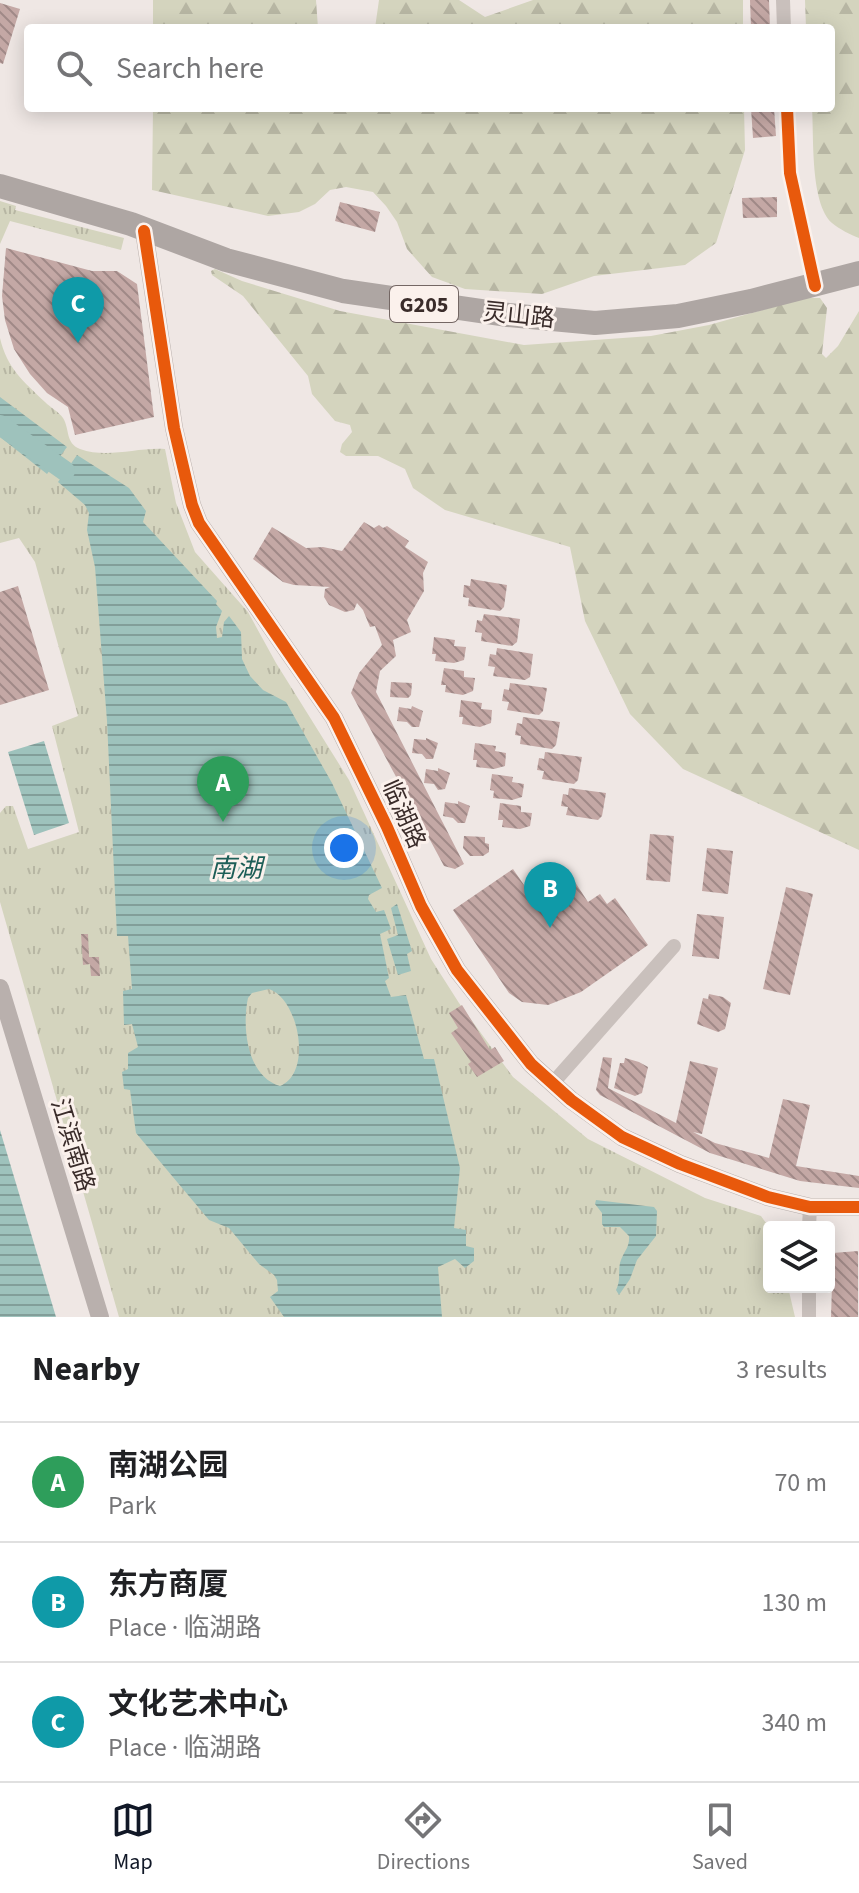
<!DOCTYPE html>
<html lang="en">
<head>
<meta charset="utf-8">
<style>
	body { margin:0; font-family:"Source Sans 3","Noto Sans SC",sans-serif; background:#f6f6f6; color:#202124 }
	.controls { position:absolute; right:24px; bottom:24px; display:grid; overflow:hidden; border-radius:8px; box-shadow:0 4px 20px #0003 }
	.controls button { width:72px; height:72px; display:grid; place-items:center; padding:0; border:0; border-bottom:2px solid #e0e0e0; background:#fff; color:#202124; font:40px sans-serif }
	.you { position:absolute; left:344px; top:848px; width:28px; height:28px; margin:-20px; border:6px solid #fff; border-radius:50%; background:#1a73e8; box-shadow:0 0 0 12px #1a73e833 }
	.badge { display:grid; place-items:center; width:52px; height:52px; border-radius:50%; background:#111827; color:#fff; font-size:26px; font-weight:700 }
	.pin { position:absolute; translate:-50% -66px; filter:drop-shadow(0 2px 4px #0008) }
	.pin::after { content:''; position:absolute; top:42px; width:28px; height:24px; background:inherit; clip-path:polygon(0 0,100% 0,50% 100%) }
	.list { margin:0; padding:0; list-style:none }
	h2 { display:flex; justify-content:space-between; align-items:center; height:104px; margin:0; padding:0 32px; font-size:34px }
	h2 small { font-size:26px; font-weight:400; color:#757577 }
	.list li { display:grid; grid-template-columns:52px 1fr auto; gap:24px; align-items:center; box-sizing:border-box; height:120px; padding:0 32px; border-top:2px solid #e0e0e0 }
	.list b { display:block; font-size:30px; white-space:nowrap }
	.list p { margin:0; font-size:26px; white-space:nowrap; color:#757577 }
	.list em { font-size:26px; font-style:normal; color:#757577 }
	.icon { flex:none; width:44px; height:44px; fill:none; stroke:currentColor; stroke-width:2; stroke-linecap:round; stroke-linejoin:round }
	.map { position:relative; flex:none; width:859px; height:1317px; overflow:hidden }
	.search { position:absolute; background:#fff; box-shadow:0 4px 20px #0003; left:24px; right:24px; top:24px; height:88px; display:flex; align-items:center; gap:20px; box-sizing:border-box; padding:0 28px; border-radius:8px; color:#757577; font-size:30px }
	.sheet { height:464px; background:#fff }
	nav { display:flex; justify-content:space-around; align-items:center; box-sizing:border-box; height:112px; border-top:2px solid #e0e0e0; background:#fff; font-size:22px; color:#757577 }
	nav a { display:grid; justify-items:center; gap:4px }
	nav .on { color:#111827 }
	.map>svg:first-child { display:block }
</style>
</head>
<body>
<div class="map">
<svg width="859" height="1317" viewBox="0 0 859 1317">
	<defs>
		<pattern id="grass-tufts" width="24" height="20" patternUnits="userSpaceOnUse" patternTransform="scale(2)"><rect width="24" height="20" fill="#d4d4be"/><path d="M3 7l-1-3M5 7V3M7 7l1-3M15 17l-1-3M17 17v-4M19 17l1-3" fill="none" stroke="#b7b6a3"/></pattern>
		<pattern id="forest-firs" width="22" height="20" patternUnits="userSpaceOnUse" patternTransform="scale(2)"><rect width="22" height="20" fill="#d4d4be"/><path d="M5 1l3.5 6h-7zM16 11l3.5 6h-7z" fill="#b7b6a3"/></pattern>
		<pattern id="water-rules" width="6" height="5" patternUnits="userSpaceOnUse" patternTransform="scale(2)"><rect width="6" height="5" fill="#9ec2bc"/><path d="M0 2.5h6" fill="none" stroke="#829e99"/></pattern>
		<pattern id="building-back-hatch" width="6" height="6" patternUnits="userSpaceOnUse" patternTransform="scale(2)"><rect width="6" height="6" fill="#c4a8a5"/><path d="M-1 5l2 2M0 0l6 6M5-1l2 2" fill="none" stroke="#a08987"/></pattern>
	</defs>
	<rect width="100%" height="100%" fill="#efe7e4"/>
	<!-- grass -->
	<path fill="url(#grass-tufts)" d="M0,201L16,206L15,210L124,238L121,250L10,221L0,244Z
		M0,338C7,368 23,381 45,402C50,407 59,412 63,418C70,429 65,443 80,449C108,459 137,447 165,449L176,503L195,552L248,612L276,663L349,780L431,959L459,1003L513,1077L588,1139L705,1198L761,1216L769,1227V1287H788L795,1317H119L0,902V813L6,806H13L28,849L79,832L52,726L78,716L35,562L19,538L0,543Z"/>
	<!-- forest -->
	<path fill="url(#forest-firs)" d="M153,0H316L318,28H153Z
		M379,0H459L485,17L533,0H743V28H375Z
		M805,0H859V238C851,235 839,229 832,223C810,203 814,137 812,108H831V28H806Z
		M153,108H744L745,150L716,243L685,265L594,276L542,294L465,289L432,277L407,249L397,222L386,206L373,192L346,187L330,190L315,204L299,212L268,216L152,190Z
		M215,269L242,281L340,311L524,345L651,336L709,325L805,298H820L827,308L822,354L826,358L838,346L859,311V850L683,769L630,714L585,621L570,547L445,510L413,488L405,469L378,456H346L340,452L342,444L352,432L350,425L335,421L312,394L308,376L243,296L212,275L211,271Z"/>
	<!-- water -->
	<path fill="url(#water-rules)" fill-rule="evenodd" d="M0,397L67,447L47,474L0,437Z
		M77,455L129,488L146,511L143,522L217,601L216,604L222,611L216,627L217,638L222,637L224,622L229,616L241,632L242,659L250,676L263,690L286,702L332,783L382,888L369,895L368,899L376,912L384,910L391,929L380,934L389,978L385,981L391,997L406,995L424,1059H434L460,1168L454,1228L466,1230V1246L474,1248V1261L465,1268L455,1259L438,1267L442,1317H284L270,1297L278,1291L277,1280L274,1275L259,1264L229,1228L209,1220L136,1133L130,1090L124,1089L122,1072L128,1069V1053L138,1047L132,1024L124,1025L123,991L132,989L128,936H117L107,721L95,567L87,530L89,513L85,505L58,482ZM269,989C299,999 313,1073 280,1086C246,1076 242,1026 248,998L252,993Z
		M44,741L69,823L34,835L8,752Z
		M397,904L412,951L407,954L411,971L398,975L387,939L398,935L391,908Z
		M0,1130L56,1317H0Z
		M596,1200L654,1207L657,1211L656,1236L637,1260L630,1279L619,1295L616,1290C621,1280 618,1273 620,1263C623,1252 630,1248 629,1236L620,1227H604L602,1224V1213L595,1204Z"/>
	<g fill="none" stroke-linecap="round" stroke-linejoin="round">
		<!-- river -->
		<path stroke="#9ec2bc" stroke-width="20" d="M0,425L65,471"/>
	</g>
	<!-- building -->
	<path fill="url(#building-back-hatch)" d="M750,0H769L770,28H751Z
		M0,3L20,9L3,64L0,63Z
		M751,108H774L776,136L753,138Z
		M777,197V217L743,218L742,198Z
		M340,202L380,212L375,232L335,221Z
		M6,248L92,271H117L137,284L154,417L75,435L68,407L47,393L30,374L14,349L5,320L2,296Z
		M364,522L374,528L379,525L383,528L387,526L409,541L405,547L428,562L423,573L424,591L407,620L411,632L393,640L396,656L380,671L376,692L464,864L455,869L444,866L351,693L359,673L382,645L375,626L370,627L363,610L357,603L354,610L345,612L329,605L324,597L325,589L330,587L294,585L283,582L253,559L272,527L306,548L323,547L342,551Z
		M471,579L507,585L504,607L500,611L468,606L469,598L463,597L464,585L470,586Z
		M18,586L49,690L0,705V592Z
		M484,614L520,619L517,642L512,646L481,641L482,633L475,632L477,620L482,621Z
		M434,637L455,640L454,646L466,647L464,660L454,663L435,661L436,654H432Z
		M497,648L533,654L530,677L525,680L493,676L495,667L488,666L490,654L496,655Z
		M444,668L464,671V677L475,678L473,691L463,695L445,692L446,685H441Z
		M391,682L412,683L411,695L408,698L390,697Z
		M510,683L547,688L543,711L539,715L507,710L509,702L502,701L504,689L509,690Z
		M461,700L482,703L481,709L492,710L491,723L480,727L462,724L463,717H459Z
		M412,706L423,711L419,727H412L407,722L397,721L399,707L411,709Z
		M523,717L560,722L556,745L552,749L520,744L521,736L515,735L517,723L522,724Z
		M426,738L438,743L433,759H426L422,754L412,753L414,739L426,740Z
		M475,743L496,746L495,751L506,753L505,766L494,769L476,767L477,760H473Z
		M545,752L582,757L578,780L574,784L542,779L544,771L537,770L539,758L544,759Z
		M438,768L450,773L445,789L438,790L434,784L424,783L426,769L438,771Z
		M492,774L513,777L512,782L524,784L522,797L512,800L493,798L494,791L490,790Z
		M569,788L606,793L602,816L598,820L566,815L568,807L561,806L563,794L568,795Z
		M458,801L470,806L465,823H458L453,818L443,816L445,802L458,804Z
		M500,803L521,806V812L532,813L530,826L520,829L502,827L503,820H498Z
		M650,834L674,836L670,882L646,880Z
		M464,836L485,837V843L489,844V852L483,856H470L463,848Z
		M707,848L733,851L728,894L702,891Z
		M513,869L537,904L573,879L588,902L600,894L607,904L615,898L648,945L581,992L548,1005L522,1002L509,993L453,910Z
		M786,887L813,894L790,995L763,989Z
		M697,914L724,917L719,959L692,956Z
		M81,934H88L89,957H99L100,976H91L90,964L83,965Z
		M709,994L723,997L731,1003L725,1029L718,1032L697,1024L703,998L708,999Z
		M462,1005L490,1050L495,1047L504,1061L477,1077L468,1064L471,1062L451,1033L458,1028L449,1013Z
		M603,1057L612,1058L608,1088L676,1123L690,1061L718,1068L702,1134L693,1132L715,1143L769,1158L783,1099L810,1105L796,1166L859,1176V1188L800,1181L710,1153L600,1095L596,1090Z
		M625,1058L639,1062L648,1067L642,1093L635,1096L614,1088L620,1063H624Z
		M858,1251V1317H831L833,1253Z"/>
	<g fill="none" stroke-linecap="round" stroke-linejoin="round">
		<!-- street -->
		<path stroke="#c9c0bc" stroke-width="14" d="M783,0L784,28
			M787,108L790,173L815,286
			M552,1084L674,946
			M809,1227L810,1207
			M809,1317V1287"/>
		<!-- secondary -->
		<path stroke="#b9b0ad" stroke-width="18" d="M144,231L174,428L192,505L199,523L334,718L387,827L421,906L457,970L531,1064L571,1100L622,1137L680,1164L768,1197L810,1207H859
			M0,988L100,1317"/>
		<!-- highway -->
		<path stroke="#aea6a3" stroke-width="24" d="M0,186L131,224L226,260L343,291L508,315L595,323L678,316L751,301L859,273"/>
		<defs>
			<path id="cycleway" d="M787,108L790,173L815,286
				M144,231L174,428L192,505L199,523L334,718L387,827L421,906L457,970L531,1064L571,1100L622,1137L680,1164L768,1197L810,1207H859"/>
		</defs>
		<!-- cycleway casing -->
		<use href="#cycleway" stroke="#fbf1ec" stroke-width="17"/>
		<!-- cycleway -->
		<use href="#cycleway" stroke="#e8590c" stroke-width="12"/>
	</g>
	<g text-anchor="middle" stroke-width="6" stroke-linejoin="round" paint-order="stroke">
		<!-- shield labels -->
		<rect fill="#fbf1ec" stroke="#746764" stroke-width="2" x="390" y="286" width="68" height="36" rx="6"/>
		<g font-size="22" font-weight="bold" fill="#3a2c2a">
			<text x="424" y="312">G205</text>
		</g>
		<!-- street labels -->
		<g font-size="24" fill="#3a2c2a" stroke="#fbf1ec">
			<text transform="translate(519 315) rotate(6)" y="8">灵山路</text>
			<text transform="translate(404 814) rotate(66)" y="8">临湖路</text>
			<text transform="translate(73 1145) rotate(73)" y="8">江滨南路</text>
		</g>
		<!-- water labels -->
		<g font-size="26" font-style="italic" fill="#1d5e57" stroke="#fbf1ec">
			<text x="236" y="877">南湖</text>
		</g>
	</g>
</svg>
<div class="controls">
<button><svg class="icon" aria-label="layers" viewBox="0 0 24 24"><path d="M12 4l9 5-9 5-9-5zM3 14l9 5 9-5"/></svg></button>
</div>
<div class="you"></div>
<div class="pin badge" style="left:223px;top:822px;background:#2e9e5b">A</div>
<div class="pin badge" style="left:550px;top:928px;background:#0f9aa8">B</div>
<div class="pin badge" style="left:78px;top:343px;background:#0f9aa8">C</div>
<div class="search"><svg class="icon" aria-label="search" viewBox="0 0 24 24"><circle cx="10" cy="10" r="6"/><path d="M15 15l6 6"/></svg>Search here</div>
</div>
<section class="sheet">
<h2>Nearby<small>3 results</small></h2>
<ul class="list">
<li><span class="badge" style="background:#2e9e5b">A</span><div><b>南湖公园</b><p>Park</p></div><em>70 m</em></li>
<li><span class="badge" style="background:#0f9aa8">B</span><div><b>东方商厦</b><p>Place · 临湖路</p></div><em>130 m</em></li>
<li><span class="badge" style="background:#0f9aa8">C</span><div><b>文化艺术中心</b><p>Place · 临湖路</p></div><em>340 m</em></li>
</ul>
</section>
<nav>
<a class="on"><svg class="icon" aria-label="map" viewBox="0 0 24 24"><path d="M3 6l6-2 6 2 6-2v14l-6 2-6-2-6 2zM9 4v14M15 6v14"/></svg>Map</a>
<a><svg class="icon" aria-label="directions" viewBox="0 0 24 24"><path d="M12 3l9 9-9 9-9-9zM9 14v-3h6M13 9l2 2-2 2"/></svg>Directions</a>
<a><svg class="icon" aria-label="saved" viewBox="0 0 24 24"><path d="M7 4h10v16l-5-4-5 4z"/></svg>Saved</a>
</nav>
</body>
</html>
